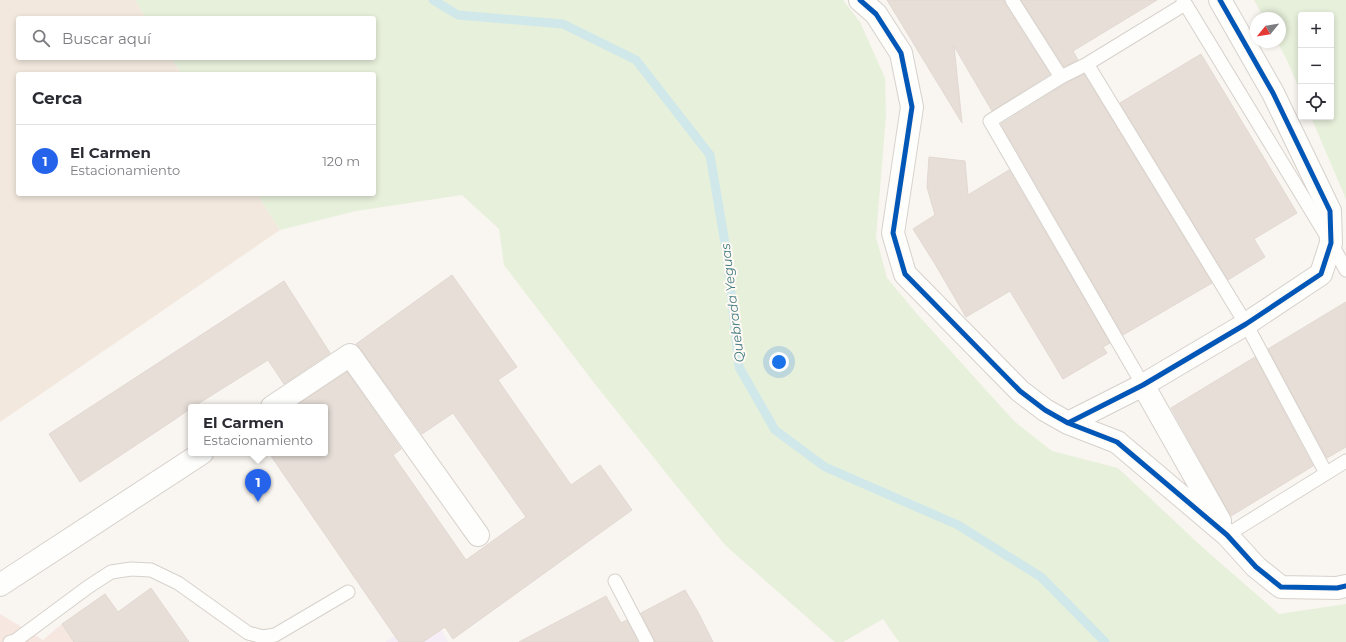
<!DOCTYPE html>
<html lang="es">
<head>
<meta charset="utf-8">
<style>
	body { margin:0; font-family:Montserrat,sans-serif; background:#f2f2f3; color:#2b2b33 }
	.controls { position:absolute; right:12px; top:12px; display:grid; overflow:hidden; border-radius:4px; box-shadow:0 2px 6px #0003 }
	.controls button { width:36px; height:36px; display:grid; place-items:center; padding:0; border:0; border-bottom:1px solid #e1e1e2; background:#fff; color:#2b2b33; font:20px sans-serif }
	.compass { position:absolute; left:1250px; top:12px; width:36px; height:36px; border-radius:50%; background:#fff; box-shadow:0 2px 6px #0003; rotate:240deg }
	.you { position:absolute; left:779px; top:362px; width:14px; height:14px; margin:-10px; border:3px solid #fff; border-radius:50%; background:#1a73e8; box-shadow:0 0 0 6px #1a73e833 }
	.badge { display:grid; place-items:center; width:26px; height:26px; border-radius:50%; background:#2563eb; color:#fff; font-size:13px; font-weight:700 }
	.pin { position:absolute; translate:-50% -33px; filter:drop-shadow(0 1px 2px #0008) }
	.pin::after { content:''; position:absolute; top:21px; width:14px; height:12px; background:inherit; clip-path:polygon(0 0,100% 0,50% 100%) }
	.popup { position:absolute; left:188px; top:404px; width:140px; height:52px; box-sizing:border-box; display:grid; place-content:center; border-radius:4px; background:#fff; filter:drop-shadow(0 1px 3px #0005); font-size:13px; white-space:nowrap; color:#7c7c81 }
	.popup b { font-size:15px; color:#2b2b33 }
	.popup::after { content:''; position:absolute; left:50%; top:100%; margin-left:-8px; border:8px solid transparent; border-top-color:#fff }
	.list { margin:0; padding:0; list-style:none }
	h2 { display:flex; justify-content:space-between; align-items:center; height:52px; margin:0; padding:0 16px; font-size:17px }
	h2 small { font-size:13px; font-weight:400; color:#7c7c81 }
	.list li { display:grid; grid-template-columns:26px 1fr auto; gap:12px; align-items:center; box-sizing:border-box; height:72px; padding:0 16px; border-top:1px solid #e1e1e2 }
	.list b { display:block; font-size:15px; white-space:nowrap }
	.list p { margin:0; font-size:13px; white-space:nowrap; color:#7c7c81 }
	.list em { font-size:13px; font-style:normal; color:#7c7c81 }
	.icon { flex:none; width:22px; height:22px; fill:none; stroke:currentColor; stroke-width:2; stroke-linecap:round; stroke-linejoin:round }
	.map { position:relative; flex:none; width:1346px; height:642px; overflow:hidden }
	.search { position:absolute; background:#fff; box-shadow:0 2px 6px #0003; left:16px; top:16px; width:360px; height:44px; display:flex; align-items:center; gap:10px; box-sizing:border-box; padding:0 14px; border-radius:4px; color:#7c7c81; font-size:15px }
	.panel { position:absolute; background:#fff; box-shadow:0 2px 6px #0003; left:16px; top:72px; width:360px; height:124px; border-radius:4px }
	.map>svg:first-child { display:block }
</style>
</head>
<body>
<div class="map">
<svg width="1346" height="642" viewBox="0 0 1346 642">
	<rect width="100%" height="100%" fill="#f9f5f0"/>
	<!-- residential -->
	<path fill="#f2e8de" d="M0,0H135L146,18H18V58H171L182,74H18V194H257L280,230L0,422Z"/>
	<!-- commercial -->
	<path fill="#f6e8e1" d="M105,594L139,642H0V614L43,640L62,624Z"/>
	<!-- education -->
	<path fill="#f6eef6" d="M426,616L437,622L448,642H385Z"/>
	<!-- green -->
	<path fill="#e7f0db" d="M135,0H843L860,22L885,78L886,115L876,237L887,278L917,314L1015,422L1052,451L1118,468L1201,546L1279,614L1346,604V642H899L883,619L843,642H835L726,546L678,488L595,384L504,265L499,229L462,195L356,211L280,230L257,194H374V74H182L171,58H374V18H146Z
		M1254,0H1346V199L1311,117H1331V15H1301V93L1286,58L1277,42H1280V18H1264Z"/>
	<g fill="none" stroke-linecap="round" stroke-linejoin="round">
		<!-- stream -->
		<path stroke="#d0e8ea" stroke-width="9" d="M433,0L458,15L563,24L636,60L710,155L727,255L739,367L775,430L825,467L958,525L1041,577L1105,642"/>
	</g>
	<!-- building -->
	<path fill="#e6ded7" stroke="#e2d8d2" d="M887,0H1004L1005,4L1050,74L992,111L954,46L962,123Z
		M1021,0H1157L1073,51L1078,60L1064,67Z
		M1201,54L1297,213L1254,239L1265,257L1228,280L1120,103Z
		M1084,74L1212,283L1123,335L1001,124L1065,84Z
		M929,157L965,161L968,195L1009,170L1110,343L1103,347L1107,353L1063,379L1010,291L966,317L935,264L913,229L935,215L927,187Z
		M452,275L517,367L498,380L571,485L600,465L632,510L453,639L445,627L423,642H399L269,453H325V407H298L297,405L347,372L401,449L393,455L466,560L526,517L453,413L422,434L360,348L356,344Z
		M284,281L330,353L284,384L268,360L193,407H191V408L174,420L80,482L49,434Z
		M1346,302V447L1327,458L1268,349Z
		M1255,357L1313,466L1231,516L1171,408Z
		M151,588L189,642H74L62,624L105,594L118,612Z
		M685,590L699,614L713,642H655L641,613Z
		M606,596L621,623L627,620L638,642H519Z"/>
	<g fill="none" stroke-linecap="round" stroke-linejoin="round">
		<defs>
			<path id="lane" d="M1012,0L1061,77
				M1183,0L1331,243L1346,270
				M1087,64L1246,324L1326,473
				M1143,385L990,121L1061,77L1087,64L1185,4
				M1227,535L1346,461
				M615,581L647,642
				M10,642L15,641L88,587L111,572L131,569L151,570L178,583L248,633L263,637L275,635L348,592"/>
			<path id="street" d="M860,0L876,14L901,53L912,107L893,233L905,274L1020,391L1045,410L1068,423L1117,442L1227,535L1256,567L1281,587L1337,588L1346,586
				M1143,385L1220,521
				M272,407L350,355L478,535
				M1068,423L1143,385L1246,324L1321,274L1331,243L1330,211L1273,93L1220,0
				M0,585L202,453"/>
		</defs>
		<!-- lane casing -->
		<use href="#lane" stroke="#d7d1cb" stroke-width="15"/>
		<!-- street casing -->
		<use href="#street" stroke="#d7d1cb" stroke-width="24"/>
		<!-- lane -->
		<use href="#lane" stroke="#fefefd" stroke-width="13"/>
		<!-- street -->
		<use href="#street" stroke="#fefefd" stroke-width="22"/>
		<defs>
			<path id="cycleway" d="M860,0L876,14L901,53L912,107L893,233L905,274L1020,391L1045,410L1068,423L1117,442L1227,535L1256,567L1281,587L1337,588L1346,586
				M1068,423L1143,385L1246,324L1321,274L1331,243L1330,211L1273,93L1220,0"/>
		</defs>
		<!-- cycleway casing -->
		<use href="#cycleway" stroke="#fffaf3" stroke-width="8"/>
		<!-- cycleway -->
		<use href="#cycleway" stroke="#0057b8" stroke-width="5"/>
	</g>
	<g text-anchor="middle" stroke-width="4" stroke-linejoin="round" paint-order="stroke">
		<!-- water labels -->
		<g font-size="13" font-style="italic" fill="#437c86" stroke="#fffaf3">
			<text transform="translate(732 303) rotate(-97)" y="5">Quebrada Yeguas</text>
		</g>
	</g>
</svg>
<div class="controls">
<button>+</button>
<button>−</button>
<button><svg class="icon" aria-label="locate" viewBox="0 0 24 24"><circle cx="12" cy="12" r="6"/><path d="M12 2v4M12 18v4M2 12h4M18 12h4"/></svg></button>
</div>
<svg class="compass" viewBox="-18 -18 36 36"><path d="M0-13l5 13h-10z" fill="#e53935"/><path d="M0 13l5-13h-10z" fill="#7c7c81"/></svg>
<div class="you"></div>
<div class="pin badge" style="left:258px;top:502px">1</div>
<div class="popup"><b>El Carmen</b>Estacionamiento</div>
<div class="search"><svg class="icon" aria-label="search" viewBox="0 0 24 24"><circle cx="10" cy="10" r="6"/><path d="M15 15l6 6"/></svg>Buscar aquí</div>
<section class="panel">
<h2>Cerca<small></small></h2>
<ul class="list">
<li><span class="badge">1</span><div><b>El Carmen</b><p>Estacionamiento</p></div><em>120 m</em></li>
</ul>
</section>
</div>
</body>
</html>
